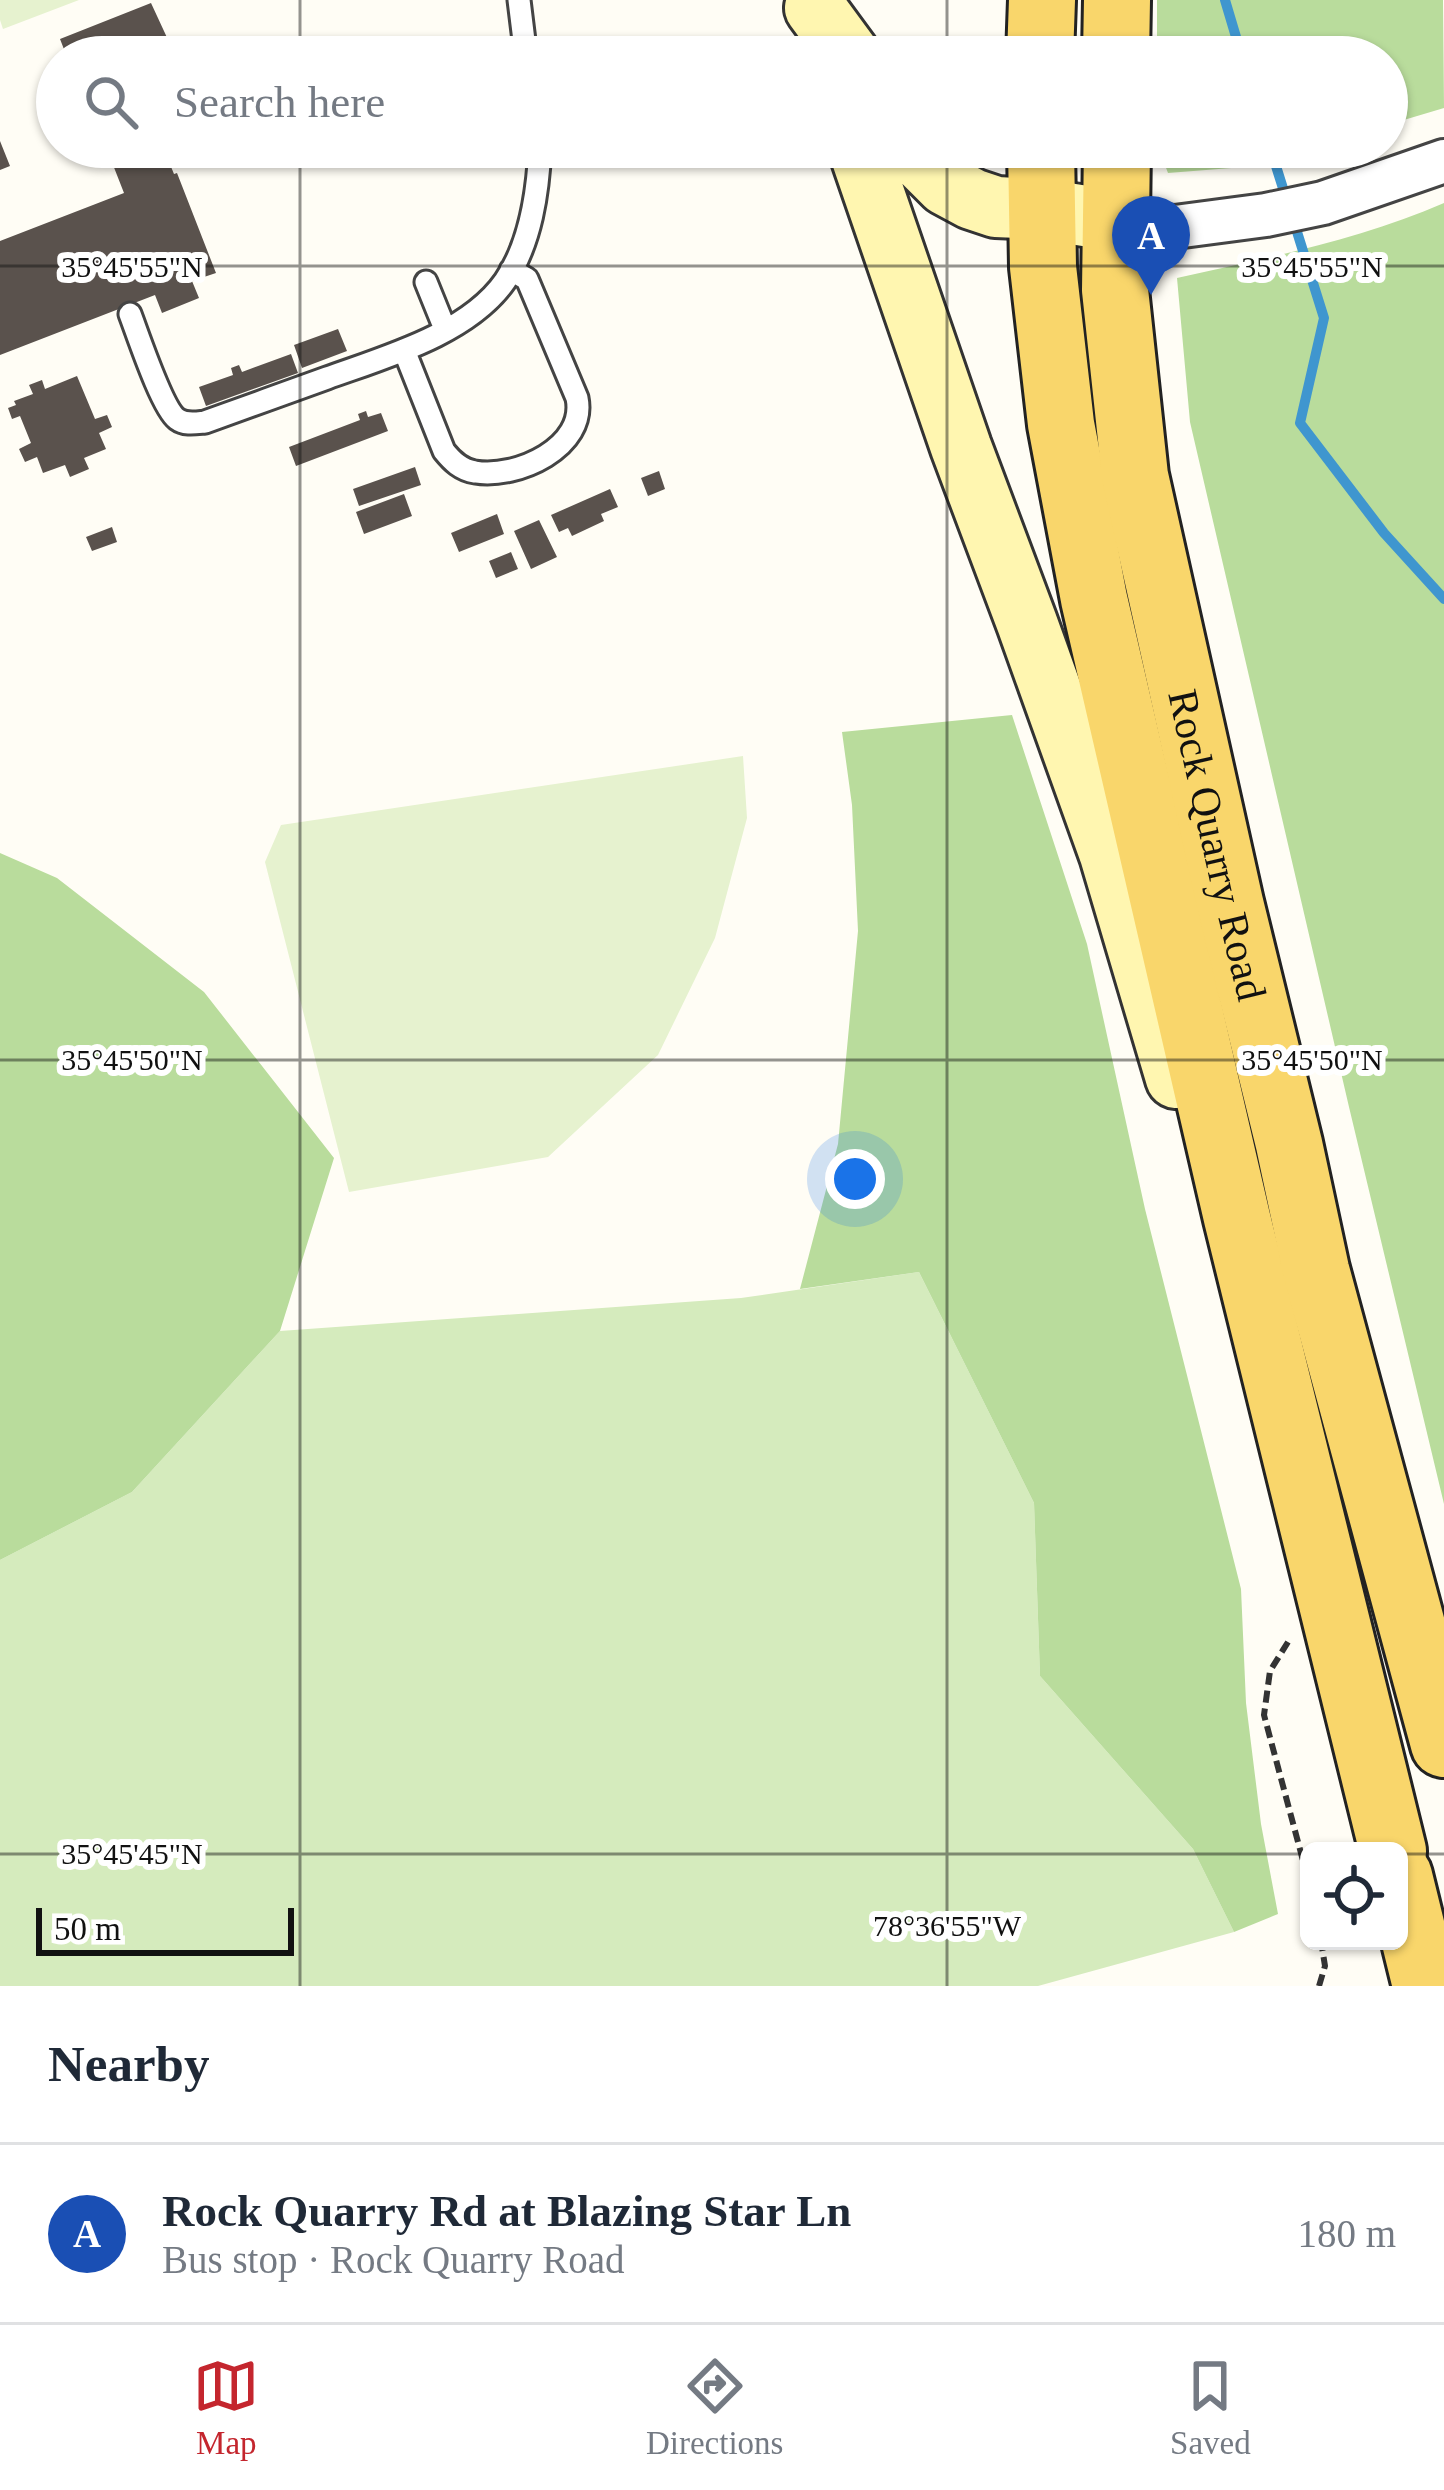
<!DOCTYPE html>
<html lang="en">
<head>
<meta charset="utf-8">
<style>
	body { margin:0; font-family:Georgia,serif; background:#f6f6f7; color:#1f2937 }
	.controls { position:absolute; right:36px; bottom:36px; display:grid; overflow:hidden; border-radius:18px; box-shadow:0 3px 9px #0004 }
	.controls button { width:108px; height:108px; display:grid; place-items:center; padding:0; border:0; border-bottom:3px solid #e0e1e3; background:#fff; color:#1f2937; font:60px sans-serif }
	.scale { position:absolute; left:36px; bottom:30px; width:258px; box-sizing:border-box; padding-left:12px; border:6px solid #111; border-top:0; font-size:33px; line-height:42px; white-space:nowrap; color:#111; -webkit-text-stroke:9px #fff; paint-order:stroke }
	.you { position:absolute; left:855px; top:1179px; width:42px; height:42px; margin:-30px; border:9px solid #fff; border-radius:50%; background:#1a73e8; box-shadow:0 0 0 18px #1a73e833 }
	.badge { display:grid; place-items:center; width:78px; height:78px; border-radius:50%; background:#c4262e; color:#fff; font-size:39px; font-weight:700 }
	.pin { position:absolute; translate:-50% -99px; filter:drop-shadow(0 3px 6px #0008) }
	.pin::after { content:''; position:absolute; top:63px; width:42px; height:36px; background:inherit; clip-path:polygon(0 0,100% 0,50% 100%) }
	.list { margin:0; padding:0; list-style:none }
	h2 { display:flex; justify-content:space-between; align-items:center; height:156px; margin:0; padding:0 48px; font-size:51px }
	h2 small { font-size:39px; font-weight:400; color:#747a83 }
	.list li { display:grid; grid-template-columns:78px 1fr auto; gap:36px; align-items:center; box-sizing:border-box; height:180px; padding:0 48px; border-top:3px solid #e0e1e3 }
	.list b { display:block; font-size:45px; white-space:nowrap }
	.list p { margin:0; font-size:39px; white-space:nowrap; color:#747a83 }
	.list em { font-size:39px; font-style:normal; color:#747a83 }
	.icon { flex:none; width:66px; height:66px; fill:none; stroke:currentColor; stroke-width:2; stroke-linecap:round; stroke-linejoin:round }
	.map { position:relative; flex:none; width:1444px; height:1986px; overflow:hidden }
	.search { position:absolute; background:#fff; box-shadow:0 3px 9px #0004; left:36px; right:36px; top:36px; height:132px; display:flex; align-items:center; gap:30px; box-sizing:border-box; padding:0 42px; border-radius:66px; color:#747a83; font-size:45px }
	.sheet { height:336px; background:#fff }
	nav { display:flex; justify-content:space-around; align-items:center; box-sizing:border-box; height:168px; border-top:3px solid #e0e1e3; background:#fff; font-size:33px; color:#747a83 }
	nav a { display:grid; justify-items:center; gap:6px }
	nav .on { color:#c4262e }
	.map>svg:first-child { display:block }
</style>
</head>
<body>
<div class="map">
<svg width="1444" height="1986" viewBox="0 0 1444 1986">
	<rect width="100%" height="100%" fill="#fffdf5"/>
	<!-- green -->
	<path fill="#d5ebbd" d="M919,1272L1034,1503L1040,1676L1193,1849L1234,1932L1038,1986H0V1560L132,1492L280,1331L741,1298Z"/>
	<!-- forest -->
	<path fill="#b9dc9c" d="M1157,0H1443L1444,108L1387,125V57H1157Z
		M1158,147H1312L1244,167L1168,173Z
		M1444,203V1504L1349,1107L1190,422L1177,278C1267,258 1359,240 1444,203Z
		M1012,715L1087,944L1145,1209L1241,1589L1246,1703L1261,1824L1278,1914L1234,1932L1193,1849L1040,1676L1034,1503L919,1272L800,1289L838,1144L858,931L852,805L842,732Z
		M0,853L57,878L204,992L334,1158L280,1331L132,1492L0,1560Z"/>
	<!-- pitch -->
	<path fill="#e6f2cf" d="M0,0H79L3,29L0,20Z
		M743,756L747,818L715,938L658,1055L548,1157L349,1192L265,862L281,825Z"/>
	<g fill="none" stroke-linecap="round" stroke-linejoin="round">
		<!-- stream -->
		<path stroke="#3f96cf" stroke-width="10" d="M1225,0L1242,57
			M1270,147L1287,201
			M1293,219L1324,318L1300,423L1384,533L1444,599"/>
	</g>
	<!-- building -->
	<path fill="#5a524d" d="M151,3L176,57H67L60,39Z
		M0,141L10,166L0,170Z
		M106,147H163L174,174L177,173L216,273L192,281L199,298L162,313L155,295L0,355V241L124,193Z
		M338,329L347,351L302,368L294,345Z
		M291,354L298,373L206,406L199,387L233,375L231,368L239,365L242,372Z
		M77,376L95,419L107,415L112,427L99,433L106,449L84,458L89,469L70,477L65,465L43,473L37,457L25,462L19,449L31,443L20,416L12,419L8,408L16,405L14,401L33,394L29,385L42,380L45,389Z
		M366,411L368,417L381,413L388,431L296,466L289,447L360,420L358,414Z
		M415,467L421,485L359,506L353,489Z
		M659,471L665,489L648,496L641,478Z
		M610,489L618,507L601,514L604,521L572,536L568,528L559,532L551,515Z
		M404,494L412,516L364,534L356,512Z
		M497,514L504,534L459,552L451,533Z
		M539,520L557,557L531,569L514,531Z
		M112,527L117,542L92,551L86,537Z
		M511,552L518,569L496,578L489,561Z"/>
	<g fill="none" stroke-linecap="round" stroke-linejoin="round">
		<defs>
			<path id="service" d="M519,0L526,57
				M426,282L445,329
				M130,314C138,335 162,408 177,419C185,425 195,423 205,422C246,407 286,393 327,378C385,357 468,334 505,281C531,243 538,192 540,147
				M404,350L444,451C452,461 461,470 475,472C517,479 587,447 577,398L527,279L511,270"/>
			<path id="minor" d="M1117,221L1175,227L1266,215L1323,203L1444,161"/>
			<path id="secondary" d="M815,8L851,57
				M858,147L961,447L1027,623L1110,855L1176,1078
				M908,147L946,185L972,199L996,207L1041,209L1117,221"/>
			<g id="primary">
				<path d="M1040,57L1042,0"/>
				<path d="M1116,57L1117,0"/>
				<path d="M1041,147L1043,267L1061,424L1094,599L1237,1218L1393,1851"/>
				<path id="s1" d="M1117,147L1115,290L1135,476L1230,903L1289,1144L1316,1270L1444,1744"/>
				<path d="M1399,1876L1426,1986"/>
			</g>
		</defs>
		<!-- service casing -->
		<use href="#service" stroke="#444" stroke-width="27"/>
		<!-- minor casing -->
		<use href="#minor" stroke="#444" stroke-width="48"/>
		<!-- secondary casing -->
		<use href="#secondary" stroke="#333" stroke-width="66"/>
		<!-- primary casing -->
		<use href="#primary" stroke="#222" stroke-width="72"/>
		<!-- path -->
		<path stroke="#333" stroke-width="6" stroke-dasharray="12 6" stroke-linecap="butt" d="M1288,1642L1270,1671L1264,1715L1309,1883
			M1319,1986L1325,1966L1321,1941"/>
		<!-- service -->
		<use href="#service" stroke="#fff" stroke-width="21"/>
		<!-- minor -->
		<use href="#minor" stroke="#fff" stroke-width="42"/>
		<!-- secondary -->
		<use href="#secondary" stroke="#fff6b0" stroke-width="60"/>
		<!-- primary -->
		<use href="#primary" stroke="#f9d66b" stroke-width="66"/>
	</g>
	<!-- ticks -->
	<path fill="none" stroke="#111" stroke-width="3" stroke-opacity="0.45" d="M300,0V57M947,0V57M300,147V1986M947,147V1986M0,266H1444M0,1060H1444M0,1854H1309M1399,1854H1444"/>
	<g text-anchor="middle" stroke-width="12" stroke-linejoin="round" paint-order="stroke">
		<!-- street labels -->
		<g font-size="42" fill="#111" stroke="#fff">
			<text dy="15" stroke="none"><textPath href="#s1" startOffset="708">Rock Quarry Road</textPath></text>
		</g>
	</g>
	<g font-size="30" text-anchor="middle" fill="#111" stroke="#fff" stroke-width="12" stroke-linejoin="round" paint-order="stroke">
		<text x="132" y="277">35°45'55"N</text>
		<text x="1312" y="277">35°45'55"N</text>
		<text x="132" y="1070">35°45'50"N</text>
		<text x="1312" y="1070">35°45'50"N</text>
		<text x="132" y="1864">35°45'45"N</text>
		<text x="947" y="1936">78°36'55"W</text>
	</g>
</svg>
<div class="controls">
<button><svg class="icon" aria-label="locate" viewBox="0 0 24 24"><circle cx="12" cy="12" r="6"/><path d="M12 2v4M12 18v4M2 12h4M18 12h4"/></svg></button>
</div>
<div class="scale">50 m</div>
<div class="you"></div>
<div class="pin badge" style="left:1151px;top:295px;background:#1a4fb4">A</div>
<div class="search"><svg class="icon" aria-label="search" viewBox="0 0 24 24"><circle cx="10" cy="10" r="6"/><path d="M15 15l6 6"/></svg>Search here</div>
</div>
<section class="sheet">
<h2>Nearby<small></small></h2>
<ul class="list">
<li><span class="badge" style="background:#1a4fb4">A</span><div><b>Rock Quarry Rd at Blazing Star Ln</b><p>Bus stop · Rock Quarry Road</p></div><em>180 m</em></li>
</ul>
</section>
<nav>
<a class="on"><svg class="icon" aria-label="map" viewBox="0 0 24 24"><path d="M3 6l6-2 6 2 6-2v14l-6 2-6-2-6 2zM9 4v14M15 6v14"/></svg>Map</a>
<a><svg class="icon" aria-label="directions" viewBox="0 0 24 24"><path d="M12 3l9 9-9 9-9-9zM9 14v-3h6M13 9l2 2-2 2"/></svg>Directions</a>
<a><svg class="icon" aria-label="saved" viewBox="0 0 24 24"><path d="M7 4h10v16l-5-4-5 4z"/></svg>Saved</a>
</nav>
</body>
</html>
